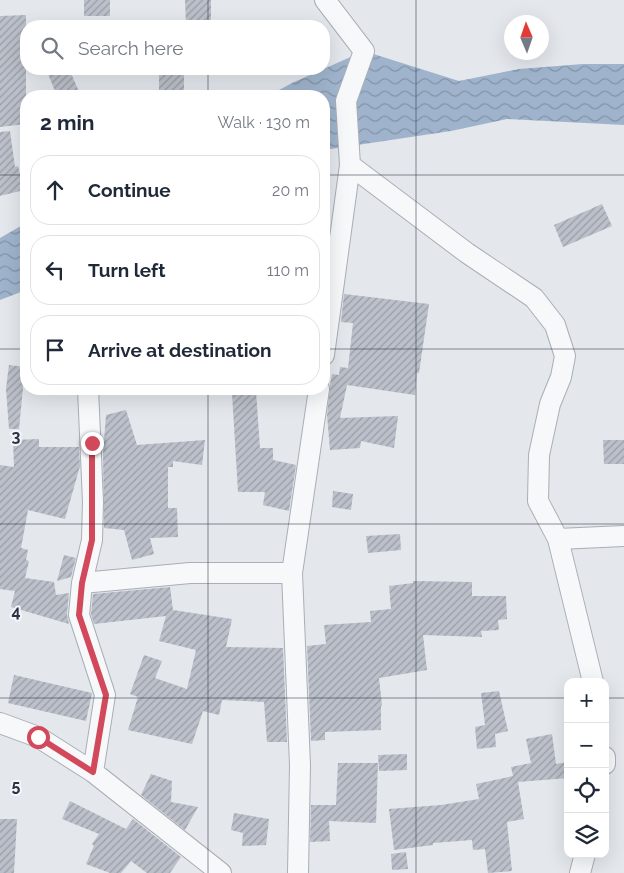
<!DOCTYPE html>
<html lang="en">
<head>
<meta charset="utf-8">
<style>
	body { margin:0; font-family:Raleway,sans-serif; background:#f6f6f7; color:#1f2937 }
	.controls { position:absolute; right:15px; bottom:15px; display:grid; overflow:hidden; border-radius:10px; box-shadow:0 5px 20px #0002 }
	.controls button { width:45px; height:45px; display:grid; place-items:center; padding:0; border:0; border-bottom:1px solid #e0e1e3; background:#fff; color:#1f2937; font:25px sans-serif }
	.compass { position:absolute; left:504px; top:15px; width:45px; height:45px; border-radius:50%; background:#fff; box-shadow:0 5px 20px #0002; rotate:358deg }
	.stop { position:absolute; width:15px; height:15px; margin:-11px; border:4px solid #d1495b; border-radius:50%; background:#fff }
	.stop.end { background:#d1495b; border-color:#fff; box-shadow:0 1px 5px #0008 }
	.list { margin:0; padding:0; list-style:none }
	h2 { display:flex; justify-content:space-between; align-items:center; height:65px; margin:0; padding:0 20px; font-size:21px }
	h2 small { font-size:16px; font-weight:400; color:#747a83 }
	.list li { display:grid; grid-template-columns:32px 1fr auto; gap:15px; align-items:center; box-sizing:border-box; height:70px; margin:0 10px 10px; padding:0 10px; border:1px solid #e0e1e3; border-radius:20px }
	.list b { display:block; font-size:19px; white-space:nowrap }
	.list em { font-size:16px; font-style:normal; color:#747a83 }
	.icon { flex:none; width:28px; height:28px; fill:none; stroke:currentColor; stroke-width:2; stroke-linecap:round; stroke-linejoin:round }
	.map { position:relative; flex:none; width:624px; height:873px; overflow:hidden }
	.search { position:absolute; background:#fff; box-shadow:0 5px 20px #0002; left:20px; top:20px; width:310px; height:55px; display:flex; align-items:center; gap:12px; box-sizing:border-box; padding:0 18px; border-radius:20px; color:#747a83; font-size:19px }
	.panel { position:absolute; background:#fff; box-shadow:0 5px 20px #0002; left:20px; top:90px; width:310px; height:305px; border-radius:20px }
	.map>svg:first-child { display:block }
</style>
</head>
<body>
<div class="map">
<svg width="624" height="873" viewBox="0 0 624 873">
	<defs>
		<pattern id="water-waves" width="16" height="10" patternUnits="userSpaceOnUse" patternTransform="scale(1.25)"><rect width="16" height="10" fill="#9fb4cc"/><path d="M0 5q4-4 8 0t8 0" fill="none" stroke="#8293a7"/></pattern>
		<pattern id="building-hatch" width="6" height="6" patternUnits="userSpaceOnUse" patternTransform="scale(1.25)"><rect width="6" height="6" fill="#bbc0ca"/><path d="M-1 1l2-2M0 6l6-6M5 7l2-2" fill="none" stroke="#989da6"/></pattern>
	</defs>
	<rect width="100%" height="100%" fill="#e4e7ec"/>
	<!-- water -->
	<path fill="url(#water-waves)" d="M364,51L459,81L519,69L583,64H624V125L507,119L451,131L324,150V96H268L292,83Z
		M26,223V290L0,300V238Z"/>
	<!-- building -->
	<path fill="url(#building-hatch)" d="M84,0H110V16H84Z
		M185,0H211V24H186Z
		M26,15V124L0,127V16Z
		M46,69H69L81,96H57Z
		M159,69H184V96H159Z
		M10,131L15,167L18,166L24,190L0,196V132Z
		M602,204L612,226L563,247L554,225Z
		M344,294L429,304L419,373H417L415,395L347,385L340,418L398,416L394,448L361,441L360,448L330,450L327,415L330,385L332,374L339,375L340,367L348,368L353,323L341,322Z
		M9,365L25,367L19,429H9L6,389Z
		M256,391L260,448H273V460L296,465L289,511L263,505L265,492H238L232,393Z
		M126,410L137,445L205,440L202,465L173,461V467H168V508H177L178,537L150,538L154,554L132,560L124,530L104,528L103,454L106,415Z
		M39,439V447H79L80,466L65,519L28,510L21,548L28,550L26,560L29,561L25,578L54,582L56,595L69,593L67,614L69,624L11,607L15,591L0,589V465L14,467L13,440Z
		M603,440H624V464H604Z
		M333,491L353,494L351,510L332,507Z
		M400,534L401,550L368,553L366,536Z
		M64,555L76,558L71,577L57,581Z
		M413,581L472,582V596H506L507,619L498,620L499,630L481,631L482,637L423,635L427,670L379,678L382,705L381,706V730L325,732V740L311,741L307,646L326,644L324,625L371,622L370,611L391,609L389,586L413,583Z
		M170,587L173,610L232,619L226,647L283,648L287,742H267L264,702L222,700L219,715L203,711L192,744L128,730L138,697L130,694L144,655L162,661L155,678L187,689L196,650L159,641L166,616L94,624L91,614L93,594Z
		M14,675L92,693L86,721L8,703Z
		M499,691L508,731L495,734L496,747L477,749L475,727L485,725L481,693Z
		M552,734L556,764L568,762V778L518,782L524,819L507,822L512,871L488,873L485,849L473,850L472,840L433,843V845L394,850L389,809L441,805L479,799L476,784L513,776L511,767L531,763L526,739Z
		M407,754V770L379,771L378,755Z
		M338,763H378L376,823L329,821L330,841L310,842L311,805H336Z
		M151,774L172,781L171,802L198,807L185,830L141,795Z
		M70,801L126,829L133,819L181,857L170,873H147L131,861L121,873H110L86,864L94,846L92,844L99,834L62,819Z
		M234,813L269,819L266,845L242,846L243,833L231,830Z
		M0,819H17L14,873H0Z
		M406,852L408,869L392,870L391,854Z"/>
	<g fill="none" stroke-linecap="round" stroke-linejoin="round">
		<defs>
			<path id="minor" d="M350,165L467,253L534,298L555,325L565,356L561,377L550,404L539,455L538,501L558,539L593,682
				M324,355L350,165L346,101L364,51L325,0
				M88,389L93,502L92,540L82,583L79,615L105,695L93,772
				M558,539L624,536
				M82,583L190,573H292
				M0,723L38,737L93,772L221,873
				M605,757V764
				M298,873L300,765L292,573L319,389
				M580,873L585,854"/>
		</defs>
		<!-- minor casing -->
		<use href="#minor" stroke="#a9aeb7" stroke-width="22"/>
		<!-- minor -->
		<use href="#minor" stroke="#f7f8fa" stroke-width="20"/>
	</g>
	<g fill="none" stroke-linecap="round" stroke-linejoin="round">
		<!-- route -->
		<path stroke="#d1495b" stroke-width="6" d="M38,737L93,772L106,695L79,615L82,583L92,540V443"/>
	</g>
	<!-- grid -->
	<path fill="none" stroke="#2b3445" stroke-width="1" stroke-opacity="0.55" d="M208,0V26M416,0V873M208,69V96M0,175H26M324,175H624M0,349H26M324,349H624M208,389V873M0,524H624M0,698H568M605,698H624"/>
	<g font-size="16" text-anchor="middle" font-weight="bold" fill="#2b3445" stroke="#f4f6f9" stroke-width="4" stroke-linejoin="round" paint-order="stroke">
		<text x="16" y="442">3</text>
		<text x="16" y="617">4</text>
		<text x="16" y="791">5</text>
	</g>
</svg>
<div class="controls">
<button>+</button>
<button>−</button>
<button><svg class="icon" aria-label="locate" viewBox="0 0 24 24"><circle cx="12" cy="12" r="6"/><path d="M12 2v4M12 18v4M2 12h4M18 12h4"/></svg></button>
<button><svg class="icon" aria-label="layers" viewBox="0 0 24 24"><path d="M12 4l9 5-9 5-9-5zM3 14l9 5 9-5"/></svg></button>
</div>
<svg class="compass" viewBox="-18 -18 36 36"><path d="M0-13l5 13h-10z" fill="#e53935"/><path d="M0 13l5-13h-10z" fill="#747a83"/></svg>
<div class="stop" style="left:38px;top:737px"></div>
<div class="stop end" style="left:92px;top:443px"></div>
<div class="search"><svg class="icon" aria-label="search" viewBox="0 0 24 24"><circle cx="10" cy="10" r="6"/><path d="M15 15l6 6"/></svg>Search here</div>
<section class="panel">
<h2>2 min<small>Walk · 130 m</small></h2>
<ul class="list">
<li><svg class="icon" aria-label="ahead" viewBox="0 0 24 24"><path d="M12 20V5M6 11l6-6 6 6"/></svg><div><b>Continue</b></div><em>20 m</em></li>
<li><svg class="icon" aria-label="left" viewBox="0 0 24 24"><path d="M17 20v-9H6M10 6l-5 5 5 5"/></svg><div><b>Turn left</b></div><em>110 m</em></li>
<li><svg class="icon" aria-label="arrive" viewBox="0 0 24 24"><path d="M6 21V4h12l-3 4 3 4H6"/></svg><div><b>Arrive at destination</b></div></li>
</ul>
</section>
</div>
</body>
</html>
